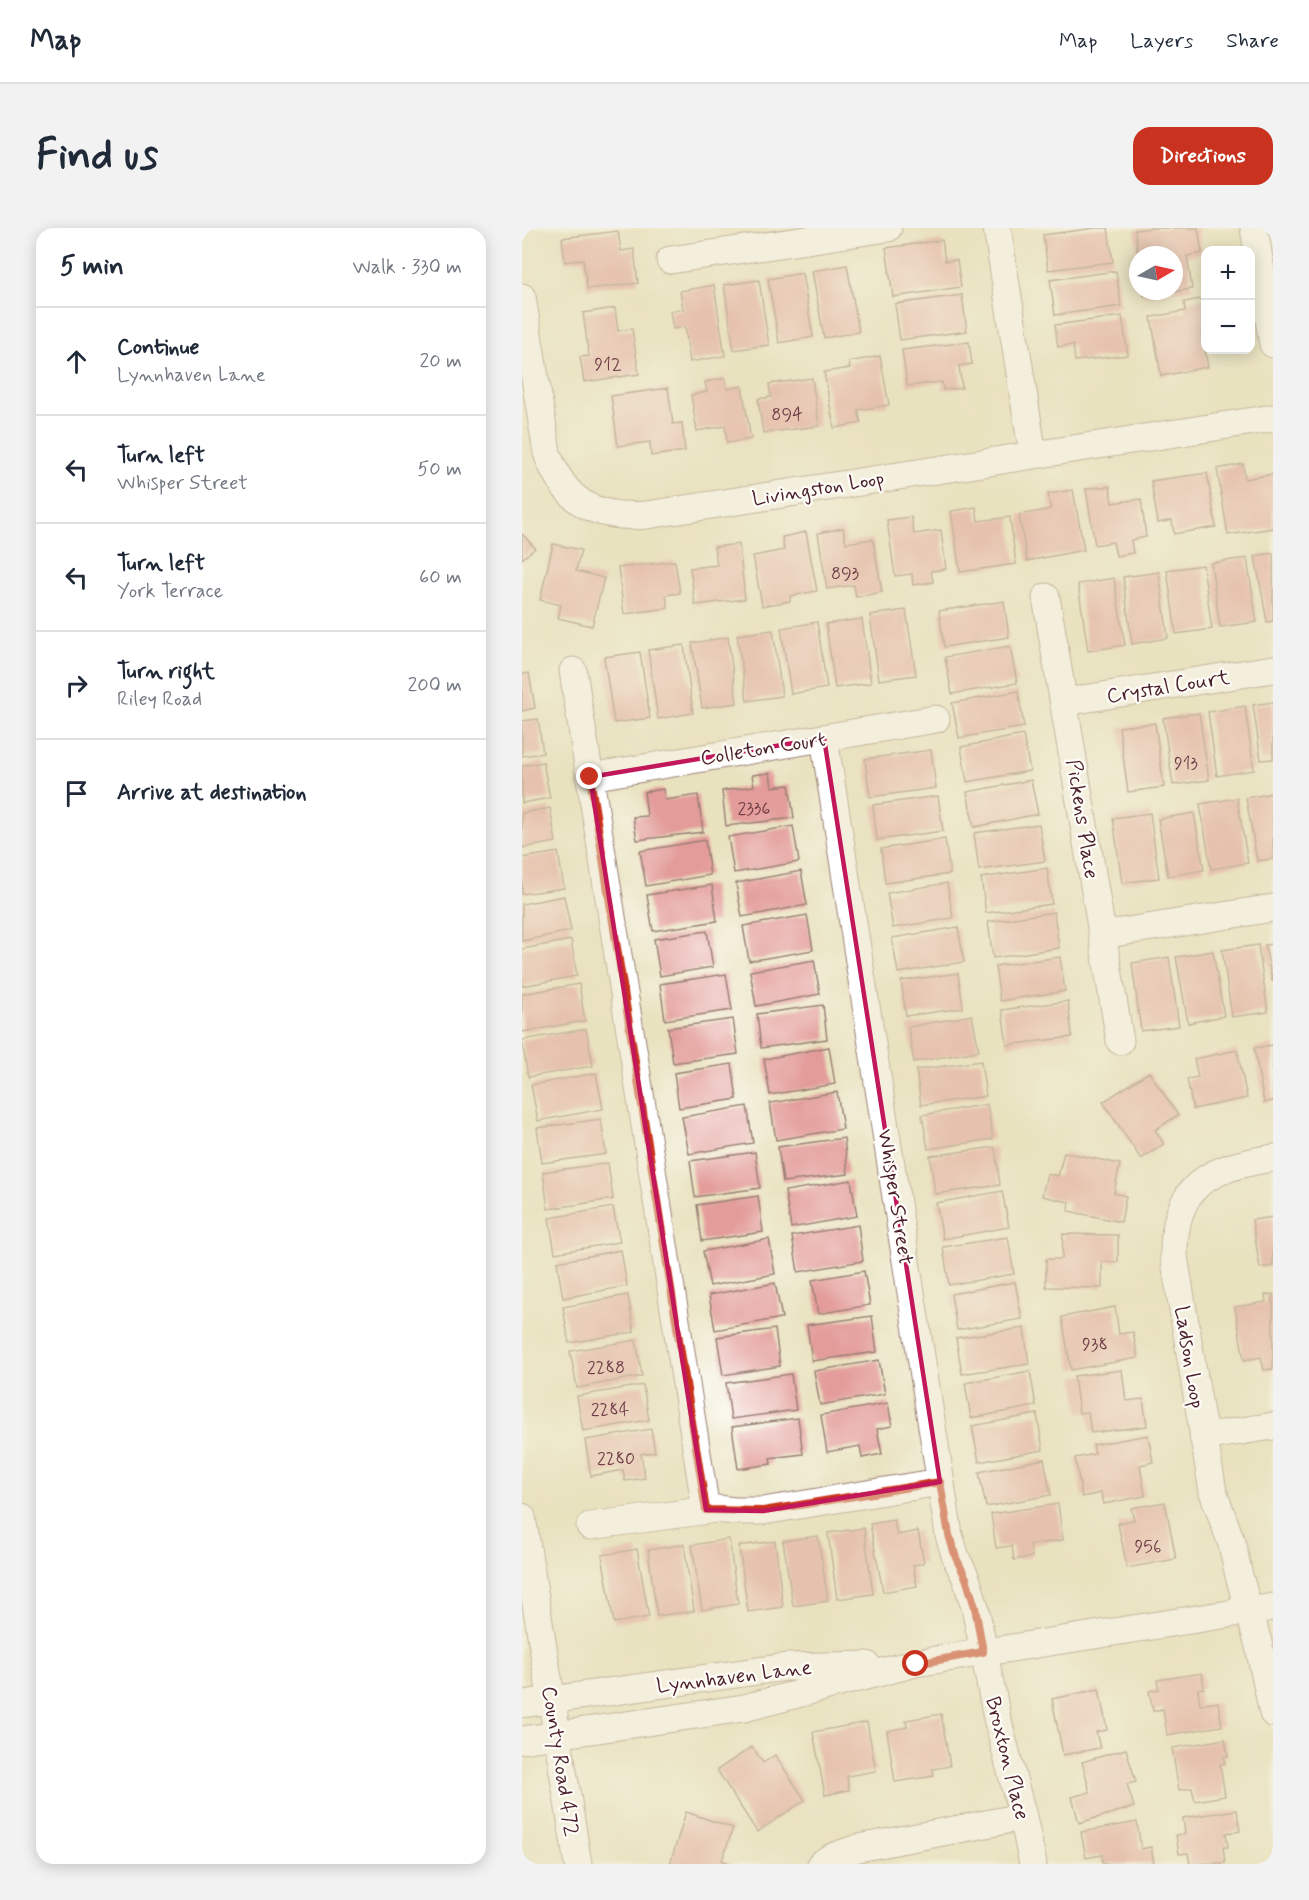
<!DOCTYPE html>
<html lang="en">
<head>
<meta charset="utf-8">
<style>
	body { margin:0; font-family:Mynerve,sans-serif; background:#f2f2f3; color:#1f2937 }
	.controls { position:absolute; right:18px; top:18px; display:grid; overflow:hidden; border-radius:12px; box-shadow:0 3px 15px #0003 }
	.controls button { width:54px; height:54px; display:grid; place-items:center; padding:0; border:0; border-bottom:2px solid #e0e1e3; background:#fff; color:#1f2937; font:30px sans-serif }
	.compass { position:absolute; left:607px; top:18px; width:54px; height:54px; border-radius:50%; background:#fff; box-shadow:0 3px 15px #0003; rotate:81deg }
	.stop { position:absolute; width:18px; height:18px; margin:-14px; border:4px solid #c8321e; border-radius:50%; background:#fff }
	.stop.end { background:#c8321e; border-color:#fff; box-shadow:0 2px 6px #0008 }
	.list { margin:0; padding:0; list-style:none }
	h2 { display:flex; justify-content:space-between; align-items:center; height:78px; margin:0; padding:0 24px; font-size:26px }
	h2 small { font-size:20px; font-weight:400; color:#747a83 }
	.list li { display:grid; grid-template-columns:39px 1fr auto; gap:18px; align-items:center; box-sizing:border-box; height:108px; padding:0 24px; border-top:2px solid #e0e1e3 }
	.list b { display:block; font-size:22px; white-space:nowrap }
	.list p { margin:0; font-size:20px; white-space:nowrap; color:#747a83 }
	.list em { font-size:20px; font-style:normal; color:#747a83 }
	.icon { flex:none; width:33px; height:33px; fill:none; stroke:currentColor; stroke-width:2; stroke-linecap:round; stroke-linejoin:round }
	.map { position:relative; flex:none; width:751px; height:1636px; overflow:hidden; border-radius:18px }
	header { display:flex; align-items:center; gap:36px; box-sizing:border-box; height:84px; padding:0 30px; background:#fff; border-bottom:2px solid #e0e1e3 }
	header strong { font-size:28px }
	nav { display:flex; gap:33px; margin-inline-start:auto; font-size:21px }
	.intro { display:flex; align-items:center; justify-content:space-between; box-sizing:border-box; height:144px; padding:0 36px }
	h1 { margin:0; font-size:42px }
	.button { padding:15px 27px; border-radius:18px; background:#c8321e; color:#fff; font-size:21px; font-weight:700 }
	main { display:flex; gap:36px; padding:0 36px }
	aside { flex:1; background:#fff; border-radius:18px; box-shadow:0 3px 15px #0003 }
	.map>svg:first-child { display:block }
</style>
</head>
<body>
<header>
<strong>Map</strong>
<nav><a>Map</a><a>Layers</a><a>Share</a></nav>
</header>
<div class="intro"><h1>Find us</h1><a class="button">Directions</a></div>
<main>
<aside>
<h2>5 min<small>Walk · 330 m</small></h2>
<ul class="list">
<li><svg class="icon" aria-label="ahead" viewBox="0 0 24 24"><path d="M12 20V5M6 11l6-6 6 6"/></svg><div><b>Continue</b><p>Lynnhaven Lane</p></div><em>20 m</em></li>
<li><svg class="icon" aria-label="left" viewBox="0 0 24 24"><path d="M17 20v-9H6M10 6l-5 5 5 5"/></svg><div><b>Turn left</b><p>Whisper Street</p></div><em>50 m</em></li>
<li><svg class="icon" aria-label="left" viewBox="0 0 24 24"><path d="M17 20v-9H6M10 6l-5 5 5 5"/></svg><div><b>Turn left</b><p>York Terrace</p></div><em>60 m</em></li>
<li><svg class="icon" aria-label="right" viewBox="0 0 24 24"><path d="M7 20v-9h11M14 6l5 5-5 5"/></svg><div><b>Turn right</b><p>Riley Road</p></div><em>200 m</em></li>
<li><svg class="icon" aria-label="arrive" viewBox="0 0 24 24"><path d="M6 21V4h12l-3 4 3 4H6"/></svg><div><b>Arrive at destination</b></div></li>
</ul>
</aside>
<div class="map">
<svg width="751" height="1636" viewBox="0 0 751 1636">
	<rect width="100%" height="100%" fill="#fdfcf7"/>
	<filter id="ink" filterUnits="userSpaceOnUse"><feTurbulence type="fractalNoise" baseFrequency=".0167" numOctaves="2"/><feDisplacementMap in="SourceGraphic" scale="12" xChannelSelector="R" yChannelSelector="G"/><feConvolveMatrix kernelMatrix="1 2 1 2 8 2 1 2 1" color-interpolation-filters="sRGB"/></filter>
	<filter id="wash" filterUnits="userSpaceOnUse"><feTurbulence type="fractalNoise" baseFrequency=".008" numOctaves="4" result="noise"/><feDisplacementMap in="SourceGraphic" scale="24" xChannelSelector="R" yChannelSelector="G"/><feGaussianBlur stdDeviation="1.35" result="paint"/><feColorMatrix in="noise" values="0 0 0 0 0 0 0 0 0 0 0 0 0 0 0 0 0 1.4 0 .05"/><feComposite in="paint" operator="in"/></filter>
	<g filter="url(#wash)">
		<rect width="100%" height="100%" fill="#e9e2bf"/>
		<g id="blocks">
			<!-- building -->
			<path fill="#e39c9a" d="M574,0H586L591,34L526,42L521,7Z
				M630,0H676L680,25L665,28L670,61L652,64V27H616L613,2Z
				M96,3L99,23L112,21L116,55L65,61L61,31L43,34L40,10Z
				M420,12L423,33L435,32L439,59L371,69L364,20Z
				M325,37L337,104L302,110L290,43Z
				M594,43L599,78L533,87L528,52Z
				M280,45L291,109L257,115L246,51Z
				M237,52L247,117L212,122L202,57Z
				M192,57L203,128L168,134L163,99L151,101L148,83L161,81L158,63Z
				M622,63H650V64L622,68Z
				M440,67L445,103L378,112L373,76Z
				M684,70V106L680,107L686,139L639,148L629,89L663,83L662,74Z
				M93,80L96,103L110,101L117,146L62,154L58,129L67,128L61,85Z
				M600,88L606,127L553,133L551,117L536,119L533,97Z
				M447,114L450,136L437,138L440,160L421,162L420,154L385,158L380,122Z
				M358,128L367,177L336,182L339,195L312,200L302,144L328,140L327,134Z
				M203,150L205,161L220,158L229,211L205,215L203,198L175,203L169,167L185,164L183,154Z
				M290,150L297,198L241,205L236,171L249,169L247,156Z
				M146,160L151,196L160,195L163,223L129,228L128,214L96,218L89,168Z
				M721,236L723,251L751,246V300L706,307L695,241Z
				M685,245L694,299L652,306L650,292L636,295L629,253Z
				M588,258L590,275L619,271L624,309L609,312L611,325L594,328L591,314L573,317L564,261Z
				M551,262L562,322L505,333L497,287L529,281L526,266Z
				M454,279L456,293L488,289L494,336L438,344L429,283Z
				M389,289L392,306L419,302L424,341L409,343L411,354L391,357L390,346L373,348L365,292Z
				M321,300L324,315L351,311L360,364L334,369L332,357L305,361L296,305Z
				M284,304L295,363L268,368V373L240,378L231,328L262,322L260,309Z
				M0,306L13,320L0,331Z
				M31,316L59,322L54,343L82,350L70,398L36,390L39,377L18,372Z
				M217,316L223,371L173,377L168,340L195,337L192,319Z
				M751,325V393L745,394L733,328Z
				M725,330L735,394L698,399L689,335Z
				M153,333L158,365L144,367L146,380L102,386L96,340Z
				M681,337L690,401L654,406L645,342Z
				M637,344L646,410L610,416L601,349Z
				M592,350L603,417L566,423L556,356Z
				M482,373L487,409L422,419L417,383Z
				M384,382L394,447L357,452L348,387Z
				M340,391L349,455L313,460L304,396Z
				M295,394L305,460L269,466L259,400Z
				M251,402L260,468L225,473L215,407Z
				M206,409L215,475L180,480L170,415Z
				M162,417L171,485L136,491L126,422Z
				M488,418L495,455L430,466L423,429Z
				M118,424L128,490L92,495L82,429Z
				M7,445L13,480L0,483V446Z
				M496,463L502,499L437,510L430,475Z
				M751,474V531L739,532L731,477Z
				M723,478L732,542L695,548L686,484Z
				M677,485L687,552L651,557L641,490Z
				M16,491L21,525L0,528V493Z
				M633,495L642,559L606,564L597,499Z
				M501,507L508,543L445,554L439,519Z
				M409,522L414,560L348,569L343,531Z
				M21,534L28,570L0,575V538Z
				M248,545L250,559L267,557L272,590L204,598L200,563L232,558L230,547Z
				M509,552L516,586L452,599L445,564Z
				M141,561L143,572L176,567L181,604L115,612L111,589L125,588L122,564Z
				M751,565V631L735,633L724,570Z
				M416,568L421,603L355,612L351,577Z
				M715,570L726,635L689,641L678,576Z
				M28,580L34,614L0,620V585Z
				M628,585L637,650L600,655L591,590Z
				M672,585L682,642L646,648L636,591Z
				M517,596L523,633L457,642L452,605Z
				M271,598L277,634L212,645L206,609Z
				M423,611L428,646L363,655L359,621Z
				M183,612L188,647L124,658L118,623Z
				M36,624L42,660L0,666V630Z
				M525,640L530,676L464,685L459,650Z
				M279,643L285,677L220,689L214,655Z
				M425,655L431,690L371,700L365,665Z
				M190,657L195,693L131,703L125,667Z
				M42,668L49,703L0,713V676Z
				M532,684L537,720L471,730L466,694Z
				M285,687L291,722L227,733L221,698Z
				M436,699L442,734L376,745L370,710Z
				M185,703L191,739L138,748L132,711Z
				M49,712L55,748L0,758V721Z
				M751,716V753H750L743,717Z
				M736,717L746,784L710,789L700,722Z
				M691,723L702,788L666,795L654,729Z
				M538,729L543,763L478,773L473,738Z
				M647,729L657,798L619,803L610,735Z
				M292,732L298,766L234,778L228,743Z
				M436,745L441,780L384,788L379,753Z
				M204,746L210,782L143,792L138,756Z
				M57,756L63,793L0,804V766Z
				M546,773L550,809L485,817L480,782Z
				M301,777L305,811L239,820L235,786Z
				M450,787L457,823L392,834L386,799Z
				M211,791L216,826L151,835L146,800Z
				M64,801L71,838L6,849L0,812Z
				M751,817V873L742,875L732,820Z
				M307,819L313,856L248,867L242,831Z
				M715,822L725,870L671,881L665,851L676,849L672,831Z
				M459,833L464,868L399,877L394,842Z
				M210,836L215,871L157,880L152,845Z
				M627,844L656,887L633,902L642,916L619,931L581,874Z
				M74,845L81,881L16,893L9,857Z
				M315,864L321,901L254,912L248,875Z
				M465,876L471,911L406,921L400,887Z
				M225,878L231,915L167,926L160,889Z
				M79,891L84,926L20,935L15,900Z
				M322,910L326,946L261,954L256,919Z
				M473,919L478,957L413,966L408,928Z
				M233,924L238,960L173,969L168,933Z
				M542,924L598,936L592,965L604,968L599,994L546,983L547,974L520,968L525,946L536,948Z
				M86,935L91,971L26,981L21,944Z
				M329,952L335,988L269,1000L263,963Z
				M480,963L487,999L421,1011L414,975Z
				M236,968L241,1004L180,1013L175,977Z
				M91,979L98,1014L33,1025L27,990Z
				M751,989V1038L738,1040L730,992Z
				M336,997L341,1033L276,1044L270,1008Z
				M541,1006L596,1007V1034H580V1060L524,1059V1031H540Z
				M486,1009L492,1046L427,1057L421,1019Z
				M247,1011L253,1046L188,1058L181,1023Z
				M99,1022L105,1058L41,1070L35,1034Z
				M342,1043L348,1077L296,1086L290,1052Z
				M493,1054L500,1091L435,1102L429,1066Z
				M253,1055L260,1090L193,1102L187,1067Z
				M751,1066V1141L742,1142L739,1129L722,1132L713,1079L744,1074L743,1067Z
				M106,1067L112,1104L47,1115L41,1079Z
				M593,1079L597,1106L611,1104L616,1130L549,1142L540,1089Z
				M350,1088L355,1124L290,1133L285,1097Z
				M502,1100L507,1136L440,1146L434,1110Z
				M253,1101L258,1138L201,1147L195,1109Z
				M114,1112L120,1148L55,1160L48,1123Z
				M357,1132L363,1166L298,1177L292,1143Z
				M600,1142L604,1173L621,1171L625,1198L569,1205L566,1184L557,1185L552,1148Z
				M508,1143L514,1178L449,1190L443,1155Z
				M269,1146L274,1182L209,1191L204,1155Z
				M121,1157L127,1192L61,1203L55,1168Z
				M366,1175L370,1198L355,1201L360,1226L340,1230L338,1218L305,1224L299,1187Z
				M515,1186L521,1222L457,1234L450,1198Z
				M276,1190L281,1226L248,1230L249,1236L216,1241L210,1199Z
				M129,1201L133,1224L119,1226L123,1250L103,1253L101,1242L69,1248L63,1212Z
				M626,1207L631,1234L618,1237L623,1268L581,1276L579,1265L560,1269L553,1230L573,1226L571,1217Z
				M522,1231L529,1267L464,1279L457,1244Z
				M643,1274L654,1331L605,1340L596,1295L612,1292L609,1280Z
				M536,1276L541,1312L508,1317L510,1329L492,1332L490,1318L474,1320L469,1286Z
				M372,1292L375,1307L396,1303L402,1335L391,1337L395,1358L361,1364L348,1296Z
				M342,1300L351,1366L315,1371L306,1305Z
				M296,1308L306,1373L271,1378L261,1313Z
				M207,1311L216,1376L180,1382L170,1317Z
				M253,1313L261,1379L226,1384L217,1318Z
				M162,1316L172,1383L135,1388L126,1322Z
				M115,1321L127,1389L92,1395L80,1327Z
				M680,1445L682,1460L676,1461L678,1477L696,1474L700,1498L645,1507L641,1481L631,1483L627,1463L637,1461L635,1452Z
				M577,1461L585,1502L574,1504L578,1520L541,1527L530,1471Z
				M419,1486L428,1538L411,1541L412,1548L373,1554L365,1503L385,1499L384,1492Z
				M345,1494L354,1543L325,1548L327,1562L303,1567L291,1504Z
				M703,1511L706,1528L701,1529L703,1535L698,1536L703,1568L673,1573L670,1560L657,1562L650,1520Z
				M230,1519L241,1535L253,1527L283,1572L235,1604L195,1542Z
				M604,1521L614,1554L605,1556L612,1579L557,1595L550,1569L568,1564L560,1534Z
				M715,1582L718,1603L704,1605L706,1619H701L703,1635L668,1636L666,1625L657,1626L654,1607L663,1606L661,1590Z
				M164,1584L211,1600L200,1632L209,1636H148Z
				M615,1594L619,1621L629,1619L632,1636H581L580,1627L564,1630L559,1604Z"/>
		</g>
	</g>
	<g filter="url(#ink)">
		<use href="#blocks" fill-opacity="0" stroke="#9a8075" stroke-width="1.5"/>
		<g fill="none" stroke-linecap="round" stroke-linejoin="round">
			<defs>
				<path id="minor" d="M475,0L511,227
					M732,0L751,116
					M148,32L366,0
					M0,69L25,225C43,275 73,291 125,287L751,190
					M524,369L598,813
					M51,443L184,1282
					M542,474L751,441
					M302,510L427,1307L434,1330L444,1350L453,1379L475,1490L501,1589L511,1636
					M68,549L414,491
					M580,707L751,680
					M751,930C687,940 651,956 652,1028L691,1264L710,1316L717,1348L736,1414L751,1485
					M681,1209L751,1198
					M0,1289L56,1636
					M68,1298L194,1281L213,1283H241L418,1254
					M0,1476L265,1439L345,1437
					M0,1512L222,1480L394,1435L751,1379
					M299,1636L310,1629L336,1620L501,1589"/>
			</defs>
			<!-- minor casing -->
			<use href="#minor" stroke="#9a8075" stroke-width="29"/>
			<!-- minor -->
			<use href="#minor" stroke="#fff" stroke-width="27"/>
		</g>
	</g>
	<g fill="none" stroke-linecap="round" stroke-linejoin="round" filter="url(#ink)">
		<!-- route -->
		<path stroke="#c8321e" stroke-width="8" d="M68,549L184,1282L241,1283L418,1254L427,1307L434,1330L444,1350L453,1379L461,1424L394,1436"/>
	</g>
	<!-- marked area -->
	<path d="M0 0H751V1636H0ZM302,510L418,1254L241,1283L184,1282L68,549Z" fill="#e9e2bf" fill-opacity=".55" fill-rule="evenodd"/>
	<path fill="none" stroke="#c2185b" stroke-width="4.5" stroke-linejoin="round" d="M302,510L418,1254L241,1283L184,1282L68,549Z"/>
	<g text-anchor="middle" stroke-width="4.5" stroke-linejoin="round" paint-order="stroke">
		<!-- number labels -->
		<g font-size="18" fill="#703e47">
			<text x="86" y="142">912</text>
			<text x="265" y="192">894</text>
			<text x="323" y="351">893</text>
			<text x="664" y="541">913</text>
			<text x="232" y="586">2336</text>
			<text x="573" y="1122">938</text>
			<text x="84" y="1145">2288</text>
			<text x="88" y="1187">2284</text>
			<text x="94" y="1236">2280</text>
			<text x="626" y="1324">956</text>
		</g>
		<!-- street labels -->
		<g font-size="21" fill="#4a1f2b" stroke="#fdfcf7">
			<text transform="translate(296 260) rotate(-9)" y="7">Livingston Loop</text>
			<text transform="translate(646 458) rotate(-9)" y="7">Crystal Court</text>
			<text transform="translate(241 520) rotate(-9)" y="7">Colleton Court</text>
			<text transform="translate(561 591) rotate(81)" y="7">Pickens Place</text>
			<text transform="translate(374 969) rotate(81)" y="7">Whisper Street</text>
			<text transform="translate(668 1129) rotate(81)" y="7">Ladson Loop</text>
			<text transform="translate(212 1448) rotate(-7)" y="7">Lynnhaven Lane</text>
			<text transform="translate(486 1530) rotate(76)" y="7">Broxton Place</text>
			<text transform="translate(39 1533) rotate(81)" y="7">County Road 472</text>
		</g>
	</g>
</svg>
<div class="controls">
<button>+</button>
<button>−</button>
</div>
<svg class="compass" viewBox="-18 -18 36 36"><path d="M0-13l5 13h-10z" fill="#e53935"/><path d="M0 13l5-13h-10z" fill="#747a83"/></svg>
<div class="stop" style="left:394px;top:1436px"></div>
<div class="stop end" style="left:68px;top:549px"></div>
</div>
</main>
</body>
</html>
